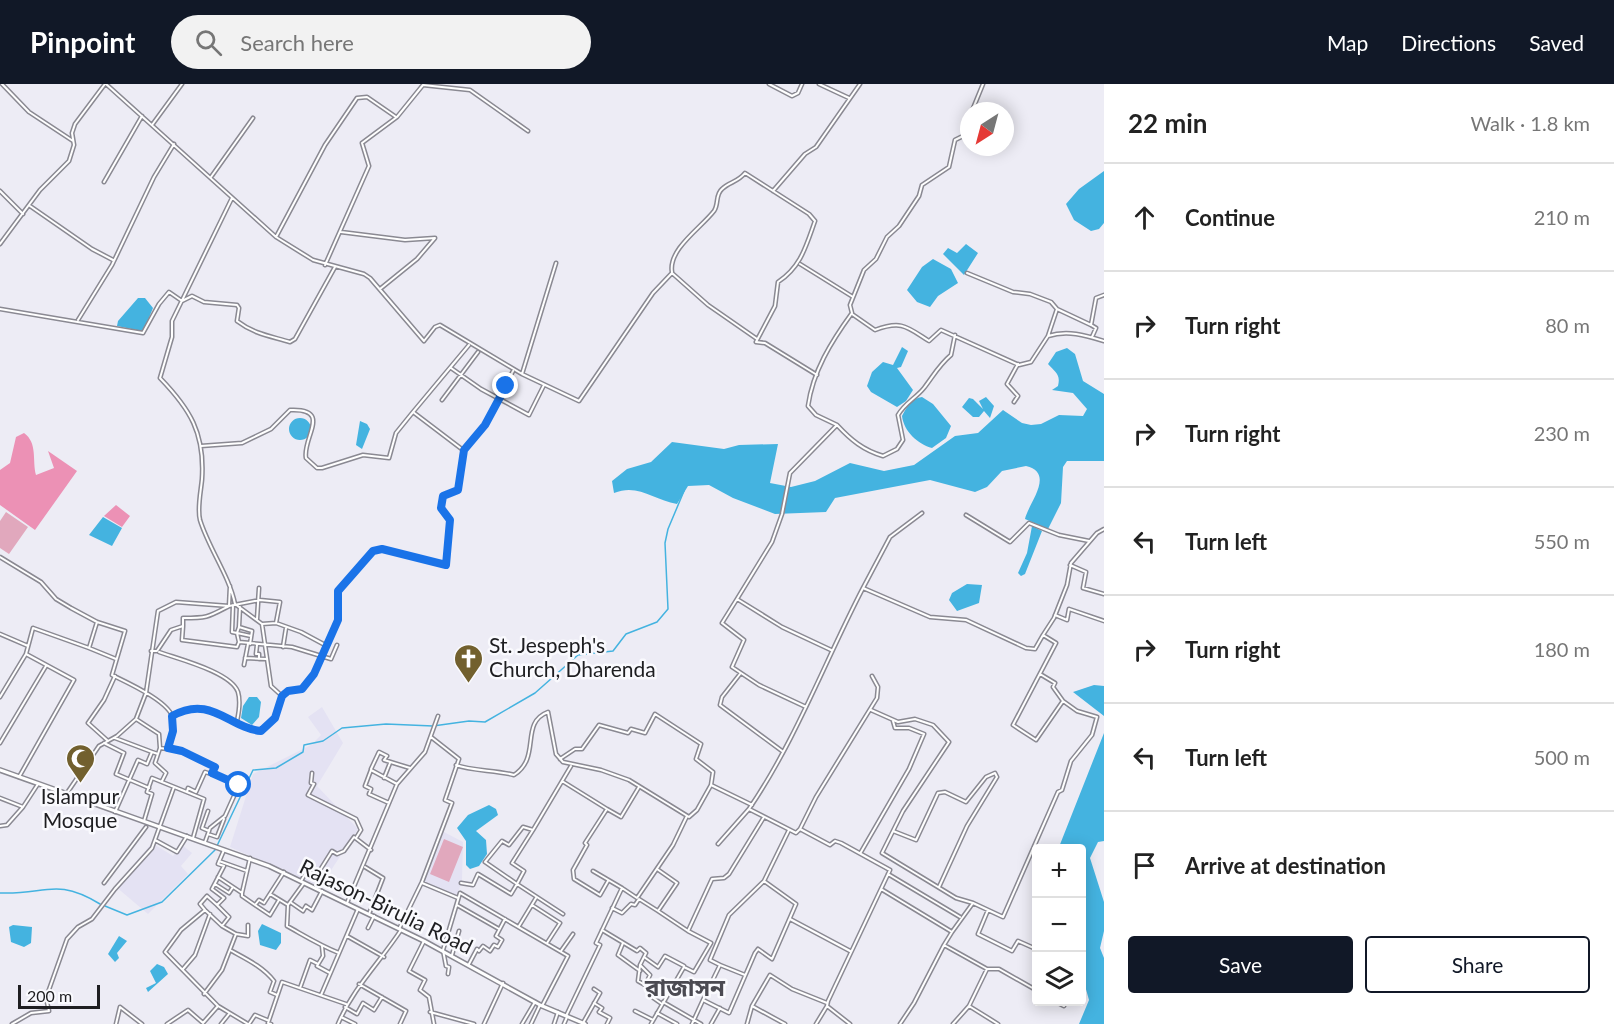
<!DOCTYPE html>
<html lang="en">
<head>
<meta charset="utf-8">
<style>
	body { margin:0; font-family:Lato,"Noto Sans Bengali",sans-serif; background:#f2f2f2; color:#222 }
	.controls { position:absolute; right:18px; bottom:18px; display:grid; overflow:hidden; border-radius:6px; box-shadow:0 3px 15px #0003 }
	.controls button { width:54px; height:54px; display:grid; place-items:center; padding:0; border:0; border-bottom:2px solid #e0e0e0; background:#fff; color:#222; font:30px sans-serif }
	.compass { position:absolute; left:960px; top:18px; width:54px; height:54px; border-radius:50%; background:#fff; box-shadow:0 3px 15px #0003; rotate:216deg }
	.scale { position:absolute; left:18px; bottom:15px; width:82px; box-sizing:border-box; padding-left:6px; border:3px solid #1e1e21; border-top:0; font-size:16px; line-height:21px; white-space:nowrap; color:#1e1e21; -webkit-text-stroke:4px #fafafe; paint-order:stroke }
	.stop { position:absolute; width:18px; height:18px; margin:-14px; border:4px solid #1a73e8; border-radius:50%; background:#fff }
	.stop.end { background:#1a73e8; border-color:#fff; box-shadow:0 2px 6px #0008 }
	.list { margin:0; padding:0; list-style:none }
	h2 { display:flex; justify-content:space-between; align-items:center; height:78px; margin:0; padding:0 24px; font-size:26px }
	h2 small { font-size:20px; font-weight:400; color:#767676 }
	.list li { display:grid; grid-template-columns:39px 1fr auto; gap:18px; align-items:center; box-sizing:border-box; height:108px; padding:0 24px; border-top:2px solid #e0e0e0 }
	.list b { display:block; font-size:22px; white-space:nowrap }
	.list em { font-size:20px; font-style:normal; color:#767676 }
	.actions { display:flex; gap:12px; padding:18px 24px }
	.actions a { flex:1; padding:14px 0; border:2px solid #111827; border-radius:6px; text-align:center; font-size:21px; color:#111827 }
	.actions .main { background:#111827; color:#fff }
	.icon { flex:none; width:33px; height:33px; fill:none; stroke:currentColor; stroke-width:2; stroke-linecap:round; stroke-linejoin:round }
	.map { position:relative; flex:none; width:1104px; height:940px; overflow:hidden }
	header { display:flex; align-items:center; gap:36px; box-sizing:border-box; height:84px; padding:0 30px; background:#111827; color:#fff }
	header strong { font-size:28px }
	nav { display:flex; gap:33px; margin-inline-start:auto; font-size:21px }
	.search { width:420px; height:54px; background:#f2f2f2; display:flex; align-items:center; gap:15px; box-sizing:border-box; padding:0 21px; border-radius:33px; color:#767676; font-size:22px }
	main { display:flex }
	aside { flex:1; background:#fff }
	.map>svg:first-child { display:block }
</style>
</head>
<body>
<header>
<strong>Pinpoint</strong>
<div class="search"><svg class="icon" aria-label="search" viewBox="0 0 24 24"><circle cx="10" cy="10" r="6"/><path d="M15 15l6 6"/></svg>Search here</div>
<nav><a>Map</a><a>Directions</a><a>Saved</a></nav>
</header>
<main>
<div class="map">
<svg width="1104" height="940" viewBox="0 0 1104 940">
	<rect width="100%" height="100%" fill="#edecf5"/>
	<!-- built -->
	<path fill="#e4e2f3" d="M322,623L343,659L317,702L358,745L320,803L230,763L253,690L311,661L321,651L308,633Z
		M442,747L463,758L462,795L457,814L422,798Z
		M152,759L173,772L182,761L192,769L181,782L188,790L148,830L115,802Z"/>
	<!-- green -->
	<path fill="#e1a8bd" d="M6,428L28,443L9,470L0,464V437Z
		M444,755L463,763L449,798L430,790Z"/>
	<!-- forest -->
	<path fill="#ec91b5" d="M24,349C38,359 32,377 36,391L54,384L48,367L77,387L35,446L0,421V386L10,379L16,353Z
		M116,421L130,432L122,443L104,432Z"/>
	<!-- water -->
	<path fill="#44b3e0" d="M1104,87V139L1099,145L1091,147L1074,136L1066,120L1079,105Z
		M966,160L978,169L964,191L943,170L948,164L957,169Z
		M933,175L951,185L958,199L938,212L930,223L917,218L907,206L922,183Z
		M138,214H145L153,224L144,246L141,247L117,242L118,237Z
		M902,263L908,267L901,283L897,284L913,306L906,317L897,323L871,308L867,302L872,288L883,278L893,281Z
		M1067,264L1075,270L1083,297L1104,310V377H1067L1063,383L1061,419L1048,445L1025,435C1028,420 1056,389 1026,382L1002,387L987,403L975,408L930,396L835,414L826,428L775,430L733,414L709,401L688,402L677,420C654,416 638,399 614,409L612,397L627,385L651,378L672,358L724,365L739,361L778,360L770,399L791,403L815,397L850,379L884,387L914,381L955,352L978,349L1003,326L1022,339L1031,341L1041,340L1059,331L1083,332L1087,325L1073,309L1052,306L1058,302C1061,290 1055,288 1048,280L1056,268Z
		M922,313L933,320L951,342L946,354L932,364C918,360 904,348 902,332C906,324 912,314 922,313Z
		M986,313L994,322L990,334L984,327L979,333H973L962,323L969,314L973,315L983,325L979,317Z
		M289 345a11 11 0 1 1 22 0a11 11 0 1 1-22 0Z
		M360,337L367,340L370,345L362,365L356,361Z
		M103,433L122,444L112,462L89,451Z
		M1032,442L1042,447L1025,490L1021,492L1018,489L1027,469Z
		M967,500L982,501L979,519L957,527L949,516L952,509Z
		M1094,601L1104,602V632L1073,608Z
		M249,613H257L261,618L259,633L252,641L241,634L243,622Z
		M1104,649V757L1098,758L1090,774L1104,818V847L1100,864L1104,874V940H1079L1089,916L1082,891V764L1059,763Z
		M489,721L496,725L498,731L476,747L486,756L487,770L479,782L470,785L466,781V757L457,744L468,731Z
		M262,840L281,849V859L276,866L260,861L258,847Z
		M13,841L32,843L31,859L24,863L11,858L9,843Z
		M119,852L127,857L117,869L119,874L115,878L108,870Z
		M157,880L164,883L168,890L148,908L146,904L156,899L150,887Z"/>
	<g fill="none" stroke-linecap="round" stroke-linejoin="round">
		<!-- stream -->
		<path stroke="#44b3e0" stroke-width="1.5" d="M0,809C46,811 55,793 100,820
			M105,822L127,831L162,818L215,766L253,686L276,684L303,668L304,661L323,657L342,644L386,640L433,642L469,637L485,638L535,609L578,571L613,567L626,550L657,538L668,525L665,459L668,445L684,407"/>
		<defs>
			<path id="minor" d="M2,0L29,28L73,57
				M106,0L276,153L313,176L364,190L370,194L424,257L435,243L440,241L522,290L579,317L653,209L672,189L708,221L757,255
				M769,0L792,12L798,9L802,0
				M819,0L849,14
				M972,27L983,0
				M969,31L966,34L969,44
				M152,41L182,0
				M211,93L253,34
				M104,98L142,32
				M0,107L23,130
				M773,107L805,70L816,63L860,0
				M232,114L172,237V253L160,294C190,325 205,349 202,395C201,407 197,424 200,436C209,465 229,491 235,520L262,540L271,602L282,612
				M30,122L92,165L113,176
				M341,148L405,156L435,154L417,175L380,205
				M276,153L325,61L357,14L367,13L396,33
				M0,160L40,106L69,77L74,61L72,49L75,40L105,0
				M800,180L853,213
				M325,181L369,82L362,59L397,33L423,1L470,6L528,47
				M672,188C668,165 702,143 714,127C719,120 715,111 722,105C729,98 738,98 745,89L809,130L815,137C806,162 801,183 778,198L775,222L756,258L765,259L817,291
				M967,189L1013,208L1030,210L1051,218L1057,225
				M0,225L143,249L159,220L169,208L182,217L192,212L204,218L237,221L239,224L237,237C254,250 270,252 290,258L295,255L335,183
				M852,230L875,246C902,236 907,243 929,257L941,246L1019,281L1031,278L1048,252C1067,246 1085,251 1104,257
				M78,236L112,181L154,93L174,60
				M1091,241L1096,244L1092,253
				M1048,252L1057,225L1091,241L1096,214L1104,211
				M451,284L481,305L529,331L544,301
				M522,290L556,179
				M442,316L478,268
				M1014,318L1018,312L1007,300L1018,280
				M837,341L816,331L808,322C813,287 831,258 852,229L850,221L864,186L876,175L887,153L899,142L919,112L922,101L949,83L955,56L969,49
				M201,362L242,359L271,345L290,326C333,324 302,354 306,374L317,384H322L363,371L389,374L396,349L413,328
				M463,366L413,328L469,261
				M966,431L1010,458L1029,439L1059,451L1089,457
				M0,473L41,498L56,515L71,524L97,538L125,547L112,591C126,598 171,618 173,635C175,645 171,655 168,664
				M1070,481L1086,488L1083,504L1104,510
				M230,502L229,522L260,516L280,518L276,539L262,540
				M863,504L890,453L922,429
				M737,515L722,539L744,556L732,583L759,601L806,623
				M233,521L232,548L237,549L239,558
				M240,523L239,543L252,547L250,560
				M1055,531L1067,536L1069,525L1104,537
				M257,535L259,504
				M97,538L89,564L116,575
				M276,539L301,548L327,562
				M239,543L237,549L251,552
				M0,550L28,562
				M257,561L256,570H259V575
				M283,563L286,544
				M831,566L782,543L737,515L772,458L782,430L790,389L837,341C851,356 863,366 883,372L897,365L903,356L898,331C905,319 916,314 924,304C934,291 939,281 951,271L955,251
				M151,567H157L171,546L183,542L182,556L237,563L239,558L292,563L331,575L337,561
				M159,568C178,575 231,588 238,608C241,618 239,628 237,637
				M26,570L33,544L89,564
				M245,574L266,575
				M244,581L248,560
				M740,590L722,613L720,621L782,667
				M1040,590L1055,599L1053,603L1063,617
				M0,613L26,570L74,596L19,693
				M871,626L898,638L915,635L933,641L949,658L903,727L882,769L956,814L973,819
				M172,632C210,610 229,644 261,647L275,634L282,612L288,607L302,605L314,590L338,535V507L373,467L382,465L446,481L450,436L441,424L443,412L458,406L463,366L485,341L513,287
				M115,654L152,668
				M108,657L88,639L104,616L115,592
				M0,659L46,582
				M104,659L124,669L116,690L149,704
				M160,664L182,667L215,683L211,690L205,688L196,708L188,704L187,708
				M560,675L575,665H582L599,641L628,649L631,645L645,649L655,630L701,660L696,675L713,688L711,701L752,721
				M456,681C471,687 496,686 514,691C542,673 519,639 548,628L556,670L563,678L601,686L629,696L689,733L697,726L711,701
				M371,685L379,668L387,672L384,676L410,684
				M312,689L311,699L314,700L308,711L356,735L361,746L356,754
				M384,694L390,679
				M162,697L166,689L155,679L160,664L159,650L136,635L146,609L158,527L176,518L229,522C208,533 208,534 183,534V542
				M562,697L607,725L585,759L587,761L573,786L574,795L600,811L608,797
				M67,709L99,662L117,652L136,635
				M0,714L23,723L38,700
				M389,719L369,710L371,705L365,702L371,686L397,700
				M607,725L621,733L639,703
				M208,727L202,744L209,747
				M115,728L138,676L147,680L152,668L158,670
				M144,737L152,710L147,708L152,694L204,715L193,754
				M0,742L7,741L23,723
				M800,745L796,749L749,725C796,656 825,577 863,504L930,533L966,536L1026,564L1035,565L1043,551
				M533,746L512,779L524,787L517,800L563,830
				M893,747L916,756L938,709L945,708L966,718L986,693L995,689L997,693L967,742L939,803
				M208,750L217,753L224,735
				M155,756L177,768L187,752
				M205,758L210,744L225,732L239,701L212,689
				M718,760L749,725
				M861,768L909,685L924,650L909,644H895L893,637
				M219,777L247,787
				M365,783L383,794L369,830
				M593,787L622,804
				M888,790L960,833
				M218,793L233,803
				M301,797L307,787L317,791L332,767L337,770L344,767L354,753L371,766
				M764,797L729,831L710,876L720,881L703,916L729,929L755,869L758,865L772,875L796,820L764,797L789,746
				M104,799L146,743
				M304,799L288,821L287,842C305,852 319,861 339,869
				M422,799L458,814
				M461,799L473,801L478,790L511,810L517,800L485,778L502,757L509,761L523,743L533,746L571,682
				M215,800L229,809L233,803L242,809L250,774
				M881,805L952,848L944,861
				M242,809V812L255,821L259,816L264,819L284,788
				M270,810L288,821
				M290,818L303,827L306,822L312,826L322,807
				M347,819L397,700L425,668L438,632
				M255,821L270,831L279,816
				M457,821L499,845
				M532,821L560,839L547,859
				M612,824L622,829L631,820L635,821L639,815L658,827L677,799L657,785
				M205,826L200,820L207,812L217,821
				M988,826L978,850L1012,867L1018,857L1036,865
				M658,827L688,847
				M405,832L409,835L408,838
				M790,835L850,867
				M222,842L229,833L217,821L224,814L212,805L224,782L218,780L224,766
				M519,842L536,814
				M368,844L374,832
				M399,845L422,798L452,719L445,716L459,675L431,653
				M602,846L637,867L640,864L646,869L640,881L650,891L645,901L638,897L640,881
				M952,848L973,819L1003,833L1058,708L1062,706L1071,677L1092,651L1097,633L1077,627L1063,617L1036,656L1013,641L1056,559L1043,551L1054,534L1067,501L1071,479L1097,449L1104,445
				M347,852L384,873
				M424,857L409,887L425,896L420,906L429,913L434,940
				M623,859L618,871L640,887
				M322,862L323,872L317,882L330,889
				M230,866C246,875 262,882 274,897L270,908L277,911
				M561,867L573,850
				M452,871L459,847
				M644,873L658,883L665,872L684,882
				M469,880L477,865L479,867L483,862L490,867L494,861L498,863L502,856L496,852L505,835
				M720,881L745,891
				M183,885L195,871L210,830
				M987,885H999L1036,906
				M448,890L449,883L446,882L443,866L460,809L568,872L542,922
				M359,900L406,927L400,940
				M646,901L655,908L652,913L662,920
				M300,904L310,876L318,880
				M204,910L222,886L236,850L248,852V841
				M321,911L358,825
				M663,918L701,940
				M1056,918L1064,922
				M594,919L602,924L599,928L610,934L607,940
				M218,922L248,940
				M969,922L998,940
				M345,923L357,930L363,919L374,926L382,913
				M635,927L653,936
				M430,928L474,940
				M657,929L677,940
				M566,932L600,861L596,859L622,804L637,814L673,761L687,732
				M341,933L355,940
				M583,939L600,909L594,905
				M12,940L31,929L49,927L46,914L67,855L78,843L92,835L115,805L152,764L174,703
				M116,940L120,923L142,940
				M167,940L188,926L203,939L218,922L165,868L181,846L205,826L222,842L236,850
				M221,940L229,930
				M249,940L255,931L267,936
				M271,940L268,939L282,898L346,920
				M338,940C353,904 380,878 401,846
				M484,940L503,899
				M522,940L535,918
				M531,940L540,921
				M554,940L558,928
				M564,940L567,933
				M651,940L684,883L694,888L711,859L688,847L712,795L724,794L729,790L764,733
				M692,940L703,916
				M711,940L720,924
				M747,940L752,922
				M785,940L752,922L770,891L792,905L827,919
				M816,940L827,922
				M850,940L827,922L828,917L890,786L841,759L835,757L830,761L800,745L816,713L877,614L878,603L872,592
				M900,940L914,919L944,861L987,885L969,922L953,940"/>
			<path id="tertiary" d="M0,686L269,782L424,857L540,921L585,940"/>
		</defs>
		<!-- minor casing -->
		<use href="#minor" stroke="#8a8992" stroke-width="5"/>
		<!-- tertiary casing -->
		<use href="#tertiary" stroke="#8a8992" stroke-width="6"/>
		<!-- minor -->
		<use href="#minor" stroke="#fff" stroke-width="2"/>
		<!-- tertiary -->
		<use href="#tertiary" stroke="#fff" stroke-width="3"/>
	</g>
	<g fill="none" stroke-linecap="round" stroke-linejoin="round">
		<!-- route -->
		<path stroke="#1a73e8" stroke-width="8" d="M239,701L212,689L215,683L182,667L168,664L173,647L172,632C211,610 229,644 261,647L275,634L282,612L288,607L302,605L314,590L338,536V507L373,467L382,465L446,481L450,436L441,424L443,412L458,406L464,366L485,341L506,302"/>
	</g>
	<!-- icons -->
	<defs>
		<symbol id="church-pin" viewBox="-11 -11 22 30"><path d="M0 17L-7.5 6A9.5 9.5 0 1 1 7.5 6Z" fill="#72602e" stroke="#fafafe"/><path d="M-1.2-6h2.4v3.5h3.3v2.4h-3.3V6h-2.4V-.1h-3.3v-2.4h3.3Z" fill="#fff"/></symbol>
		<symbol id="mosque-pin" viewBox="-11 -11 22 30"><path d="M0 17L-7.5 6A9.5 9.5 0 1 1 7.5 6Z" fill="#72602e" stroke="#fafafe"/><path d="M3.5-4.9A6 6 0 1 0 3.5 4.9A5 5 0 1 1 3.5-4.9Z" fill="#fff"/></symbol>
	</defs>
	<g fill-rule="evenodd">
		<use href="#church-pin" x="452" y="558" width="33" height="45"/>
		<use href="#mosque-pin" x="64" y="658" width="33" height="45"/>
	</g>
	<g text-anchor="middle" stroke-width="5" stroke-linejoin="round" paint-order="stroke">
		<!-- poi labels -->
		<g font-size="21" fill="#1e1e21" stroke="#fafafe" text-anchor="start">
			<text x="489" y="569">St. Jespeph's<tspan x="489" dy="24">Church, Dharenda</tspan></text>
			<text x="80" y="720" text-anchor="middle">Islampur<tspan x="80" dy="24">Mosque</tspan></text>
		</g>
		<!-- street labels -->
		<g font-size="21" fill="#1e1e21" stroke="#fafafe">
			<text transform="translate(386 823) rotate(26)" y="7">Rajason-Birulia Road</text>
		</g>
		<!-- quarter labels -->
		<g font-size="24" font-weight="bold" fill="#4b4a52" stroke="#fafafe">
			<text x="685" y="912">রাজাসন</text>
		</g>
	</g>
</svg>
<div class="controls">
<button>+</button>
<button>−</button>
<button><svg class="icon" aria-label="layers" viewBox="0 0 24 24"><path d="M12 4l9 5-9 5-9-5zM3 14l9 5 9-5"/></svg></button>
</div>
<svg class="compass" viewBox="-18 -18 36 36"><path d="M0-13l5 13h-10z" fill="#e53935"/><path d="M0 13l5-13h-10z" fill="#767676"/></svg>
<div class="scale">200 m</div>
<div class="stop" style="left:239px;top:701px"></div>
<div class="stop end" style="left:506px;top:302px"></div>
</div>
<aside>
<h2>22 min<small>Walk · 1.8 km</small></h2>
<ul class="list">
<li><svg class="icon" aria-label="ahead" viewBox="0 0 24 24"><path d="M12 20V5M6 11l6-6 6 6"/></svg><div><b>Continue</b></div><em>210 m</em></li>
<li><svg class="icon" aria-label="right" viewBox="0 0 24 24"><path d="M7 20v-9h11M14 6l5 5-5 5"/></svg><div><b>Turn right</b></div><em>80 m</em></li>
<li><svg class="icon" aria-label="right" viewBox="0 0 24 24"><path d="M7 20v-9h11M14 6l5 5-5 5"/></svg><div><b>Turn right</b></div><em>230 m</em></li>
<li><svg class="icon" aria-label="left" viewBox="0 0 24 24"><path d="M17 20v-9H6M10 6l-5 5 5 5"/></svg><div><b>Turn left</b></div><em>550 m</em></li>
<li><svg class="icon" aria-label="right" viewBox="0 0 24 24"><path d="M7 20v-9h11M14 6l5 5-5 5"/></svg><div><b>Turn right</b></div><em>180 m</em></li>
<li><svg class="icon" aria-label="left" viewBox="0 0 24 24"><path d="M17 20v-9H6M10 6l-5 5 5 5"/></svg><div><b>Turn left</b></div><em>500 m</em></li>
<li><svg class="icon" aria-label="arrive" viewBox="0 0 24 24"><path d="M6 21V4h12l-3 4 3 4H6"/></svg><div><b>Arrive at destination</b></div></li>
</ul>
<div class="actions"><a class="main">Save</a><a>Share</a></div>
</aside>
</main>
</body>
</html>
